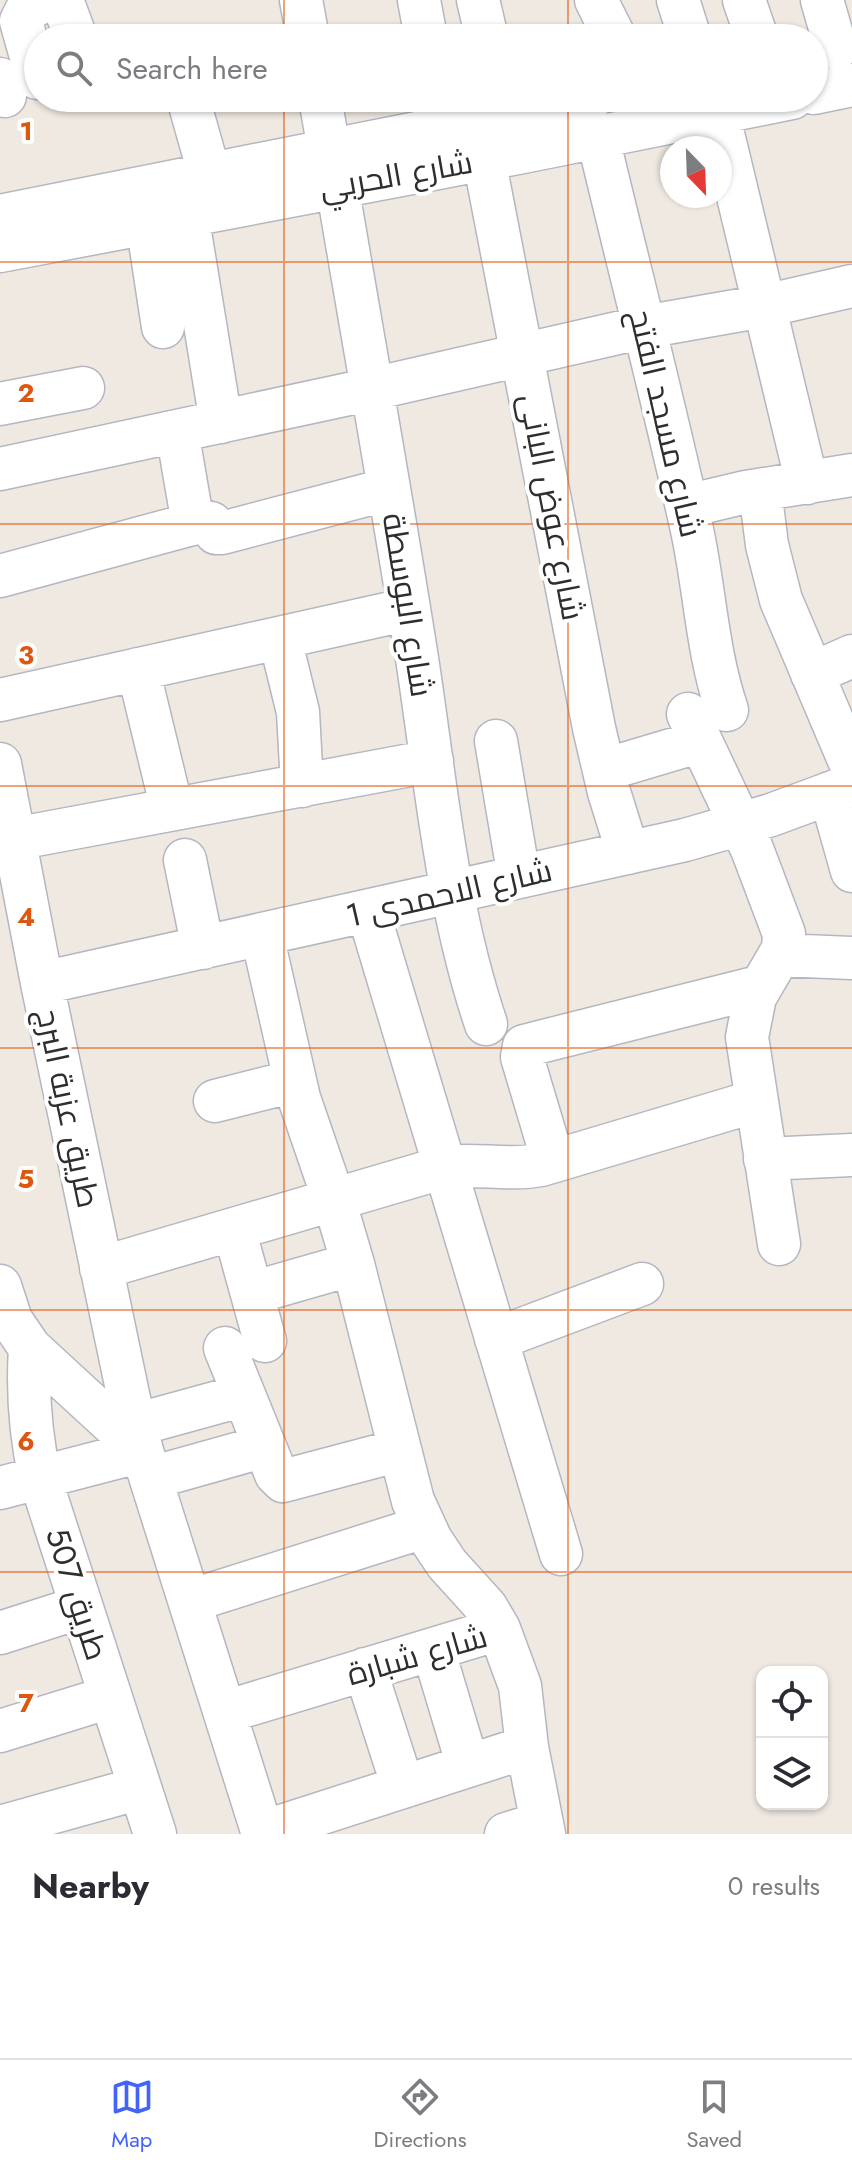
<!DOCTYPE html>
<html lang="en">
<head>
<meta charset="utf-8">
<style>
	body { margin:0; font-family:Jost,Cairo,sans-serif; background:#f2f2f3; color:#2b2b33 }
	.controls { position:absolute; right:24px; bottom:24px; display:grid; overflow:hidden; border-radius:16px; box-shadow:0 2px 6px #0004 }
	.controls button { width:72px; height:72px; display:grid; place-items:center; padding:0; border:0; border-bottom:2px solid #e1e1e2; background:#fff; color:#2b2b33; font:40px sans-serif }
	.compass { position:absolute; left:660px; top:136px; width:72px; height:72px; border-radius:50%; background:#fff; box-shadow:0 2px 6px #0004; rotate:157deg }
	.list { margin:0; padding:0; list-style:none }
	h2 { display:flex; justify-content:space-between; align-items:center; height:104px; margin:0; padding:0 32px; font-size:34px }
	h2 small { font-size:26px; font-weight:400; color:#7c7c81 }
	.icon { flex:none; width:44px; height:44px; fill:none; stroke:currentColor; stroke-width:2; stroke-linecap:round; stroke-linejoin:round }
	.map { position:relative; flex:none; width:852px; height:1834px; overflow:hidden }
	.search { position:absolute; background:#fff; box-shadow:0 2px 6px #0004; left:24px; right:24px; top:24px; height:88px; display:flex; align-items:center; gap:20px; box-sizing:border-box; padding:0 28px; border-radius:44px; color:#7c7c81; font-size:30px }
	.sheet { height:224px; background:#fff }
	nav { display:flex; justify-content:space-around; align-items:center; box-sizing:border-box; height:112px; border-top:2px solid #e1e1e2; background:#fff; font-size:22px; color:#7c7c81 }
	nav a { display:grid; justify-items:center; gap:4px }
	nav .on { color:#4264fb }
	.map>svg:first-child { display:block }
</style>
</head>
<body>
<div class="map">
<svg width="852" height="1834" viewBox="0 0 852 1834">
	<rect width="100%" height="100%" fill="#efe9e1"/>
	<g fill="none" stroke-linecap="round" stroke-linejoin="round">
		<defs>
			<path id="minor" d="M62,0L76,38
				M301,0L308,38
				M419,0L426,38
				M478,0L487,38
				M596,0L615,38
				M678,0L690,38
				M744,0L757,38
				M822,0L836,49
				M37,78L21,21L26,11L44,0
				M0,79L5,96
				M814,93L852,85
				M188,98L217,201
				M320,98L329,150
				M718,113L807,483
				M598,138C629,268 663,399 692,530C705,590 707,652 727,710
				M484,159L594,728L609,792L628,853
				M337,185C364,345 393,505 418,665C436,785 447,909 486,1024
				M187,214L221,422
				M0,216L592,98
				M147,222L163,327
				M0,251L523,152L792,98
				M0,404L83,388
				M177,431L193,524
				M0,469L372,389L644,327L764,306L852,286
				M760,490L767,545L781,600L852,767
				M687,506L746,492L852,475
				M0,576L203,521L211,523L216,533H222L389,489
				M280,639L298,712L302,786
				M138,669L172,809
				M812,674L852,656
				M0,700L409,609
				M688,714L752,849L784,934L783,949L755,997L747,1037L779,1244
				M496,741L519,877
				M0,764L42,983L129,1399L142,1451L263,1834
				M604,770L701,741
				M830,793L852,871
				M14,839L432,761
				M185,860L203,948
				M368,911L561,1554
				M262,935L299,1098L334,1200L353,1264L413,1501L431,1540L447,1564L486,1607L499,1629
				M780,955L852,958
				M42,983L685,840L771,815L852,785
				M215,1101L294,1081
				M765,1159L852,1155
				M553,1161L522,1057L524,1046L758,987
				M234,1229L265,1341
				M101,1268L445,1167C477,1163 509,1171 541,1165L756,1101
				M0,1286L11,1320L30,1348L142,1451
				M252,1293L353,1264
				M496,1339L642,1284
				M30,1348C27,1394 30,1433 40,1478L155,1834
				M225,1348L276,1474L283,1481L400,1450
				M135,1425L244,1395
				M151,1478L265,1446
				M0,1488L142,1451
				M190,1601L424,1527
				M0,1633L81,1607
				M433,1649L468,1766
				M365,1669L403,1787
				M225,1712L499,1629L520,1686L527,1747L544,1834
				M0,1731L110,1697
				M0,1827L140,1788
				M263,1832L527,1747
				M506,1834L542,1823"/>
		</defs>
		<!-- minor casing -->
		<use href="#minor" stroke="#b4b7c1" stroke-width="45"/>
		<!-- minor -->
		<use href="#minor" stroke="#fff" stroke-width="42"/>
	</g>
	<!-- grid -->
	<path fill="none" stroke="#df570e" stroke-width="2" stroke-opacity="0.55" d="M284,0V38M568,0V38M284,98V1834M568,98V1834M0,262H852M0,524H852M0,786H852M0,1048H852M0,1310H852M0,1572H852"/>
	<g text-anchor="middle" stroke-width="8" stroke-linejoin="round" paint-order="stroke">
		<!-- street labels -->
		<g font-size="32" fill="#2e2e2e" stroke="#fff">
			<text transform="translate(396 175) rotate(-10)" y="11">شارع الحربي</text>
			<text transform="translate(666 423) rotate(77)" y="11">شارع مسجد الفتح</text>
			<text transform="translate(552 507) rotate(79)" y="11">شارع عوض البانى</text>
			<text transform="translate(408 605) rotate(81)" y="11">شارع البوسطة</text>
			<text transform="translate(449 893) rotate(-13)" y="11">شارع الاحمدى 1</text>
			<text transform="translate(68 1108) rotate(78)" y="11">طريق عزبة البرج</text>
			<text transform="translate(77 1594) rotate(72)" y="11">طريق 507</text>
			<text transform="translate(417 1655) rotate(-16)" y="11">شارع شبارة</text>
		</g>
	</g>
	<g font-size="26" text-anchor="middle" font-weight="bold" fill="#df570e" stroke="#fff" stroke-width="8" stroke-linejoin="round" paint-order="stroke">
		<text x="26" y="140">1</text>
		<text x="26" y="402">2</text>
		<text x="26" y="664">3</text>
		<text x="26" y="926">4</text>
		<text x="26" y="1188">5</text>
		<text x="26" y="1450">6</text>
		<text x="26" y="1712">7</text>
	</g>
</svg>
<div class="controls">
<button><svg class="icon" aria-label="locate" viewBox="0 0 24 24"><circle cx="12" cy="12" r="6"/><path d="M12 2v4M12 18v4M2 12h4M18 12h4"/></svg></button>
<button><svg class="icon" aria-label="layers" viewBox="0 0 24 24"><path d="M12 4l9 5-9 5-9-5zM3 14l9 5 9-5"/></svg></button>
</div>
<svg class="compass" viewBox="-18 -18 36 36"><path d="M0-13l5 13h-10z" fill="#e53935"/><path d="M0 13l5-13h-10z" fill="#7c7c81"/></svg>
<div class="search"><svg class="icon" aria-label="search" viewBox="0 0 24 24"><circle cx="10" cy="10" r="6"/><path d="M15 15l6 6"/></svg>Search here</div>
</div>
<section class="sheet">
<h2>Nearby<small>0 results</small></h2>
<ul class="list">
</ul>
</section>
<nav>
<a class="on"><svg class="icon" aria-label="map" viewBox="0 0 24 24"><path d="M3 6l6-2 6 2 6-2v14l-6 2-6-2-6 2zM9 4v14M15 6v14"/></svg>Map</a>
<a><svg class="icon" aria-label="directions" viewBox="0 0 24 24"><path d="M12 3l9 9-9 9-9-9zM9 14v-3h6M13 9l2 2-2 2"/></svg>Directions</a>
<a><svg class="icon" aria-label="saved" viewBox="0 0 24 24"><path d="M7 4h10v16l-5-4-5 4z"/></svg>Saved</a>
</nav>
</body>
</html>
